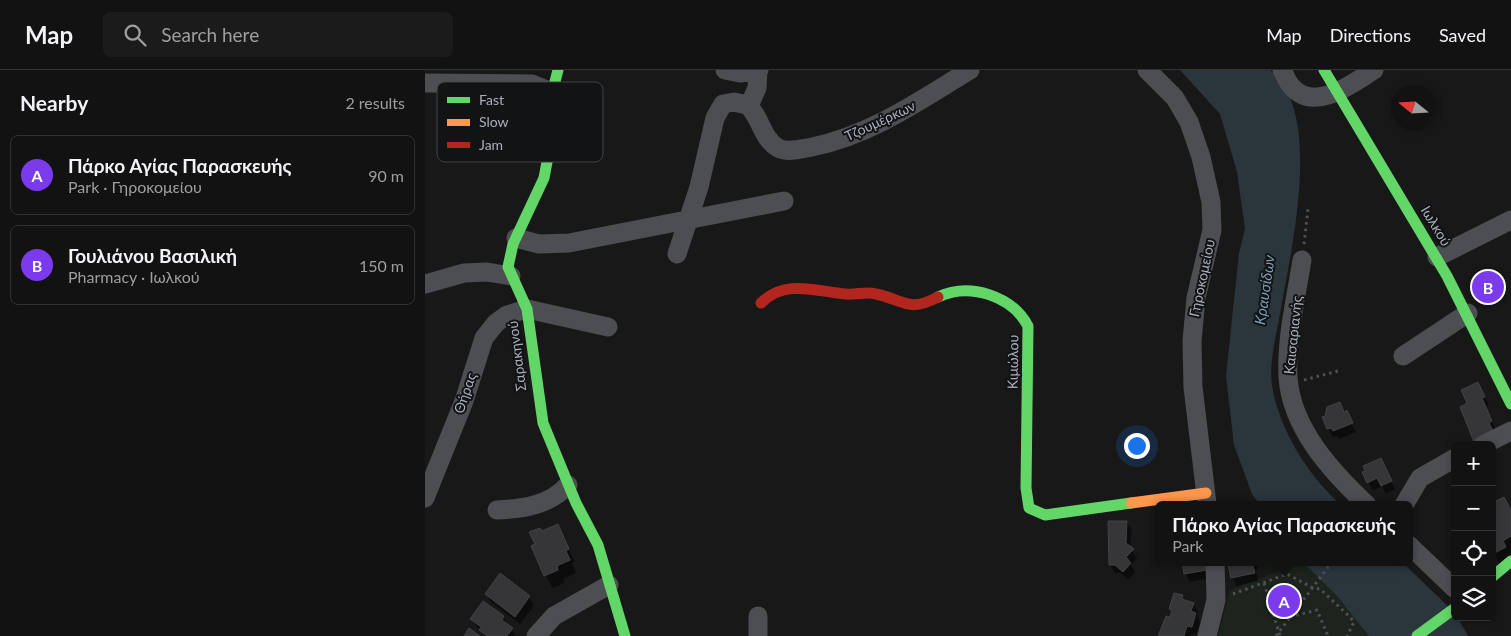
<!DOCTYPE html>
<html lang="en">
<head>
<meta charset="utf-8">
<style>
	body { margin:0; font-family:Lato,sans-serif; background:#1b1b1c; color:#f1f3f6 }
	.controls { position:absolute; right:15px; bottom:15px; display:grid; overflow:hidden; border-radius:8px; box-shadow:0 2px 8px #0003 }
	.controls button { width:45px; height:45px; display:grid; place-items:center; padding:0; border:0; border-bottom:1px solid #313233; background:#121213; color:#f1f3f6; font:25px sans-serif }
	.compass { position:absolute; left:966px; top:15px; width:45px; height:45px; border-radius:50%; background:#121213; box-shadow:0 2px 8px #0003; rotate:288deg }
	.you { position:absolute; left:711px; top:375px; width:18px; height:18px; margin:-12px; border:4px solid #fff; border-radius:50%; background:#1a73e8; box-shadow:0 0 0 8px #1a73e833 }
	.badge { display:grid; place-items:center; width:32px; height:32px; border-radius:50%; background:#7c3aed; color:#fff; font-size:16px; font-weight:700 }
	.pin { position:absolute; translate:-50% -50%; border:2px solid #fff; box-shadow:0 1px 5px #0006 }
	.popup { position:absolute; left:730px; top:431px; width:258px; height:65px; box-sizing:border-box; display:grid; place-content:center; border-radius:8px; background:#121213; filter:drop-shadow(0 1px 4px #0005); font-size:16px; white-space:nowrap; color:#9c9ea0 }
	.popup b { font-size:19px; color:#f1f3f6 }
	.popup::after { content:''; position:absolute; left:50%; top:100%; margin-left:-10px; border:10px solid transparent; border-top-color:#121213 }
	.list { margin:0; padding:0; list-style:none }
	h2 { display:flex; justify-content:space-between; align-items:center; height:65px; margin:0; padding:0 20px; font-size:21px }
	h2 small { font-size:16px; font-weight:400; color:#9c9ea0 }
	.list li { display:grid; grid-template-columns:32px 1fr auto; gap:15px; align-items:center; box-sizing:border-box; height:80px; margin:0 10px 10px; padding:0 10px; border:1px solid #313233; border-radius:8px }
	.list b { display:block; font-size:19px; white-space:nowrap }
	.list p { margin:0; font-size:16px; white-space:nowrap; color:#9c9ea0 }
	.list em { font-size:16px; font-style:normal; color:#9c9ea0 }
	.icon { flex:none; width:28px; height:28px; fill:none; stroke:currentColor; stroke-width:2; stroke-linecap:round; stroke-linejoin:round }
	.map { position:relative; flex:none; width:1086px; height:566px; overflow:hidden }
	header { display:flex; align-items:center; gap:30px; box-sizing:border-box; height:70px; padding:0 25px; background:#121213; border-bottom:1px solid #313233 }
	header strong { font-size:24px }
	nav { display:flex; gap:28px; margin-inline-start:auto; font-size:18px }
	.search { width:350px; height:45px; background:#1b1b1c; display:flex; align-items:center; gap:12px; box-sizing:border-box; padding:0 18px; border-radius:8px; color:#9c9ea0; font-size:19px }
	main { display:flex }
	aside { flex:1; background:#121213 }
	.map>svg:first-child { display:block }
</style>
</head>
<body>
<header>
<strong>Map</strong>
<div class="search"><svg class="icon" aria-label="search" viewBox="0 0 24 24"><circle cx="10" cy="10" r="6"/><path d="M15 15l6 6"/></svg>Search here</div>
<nav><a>Map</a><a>Directions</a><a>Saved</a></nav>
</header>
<main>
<aside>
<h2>Nearby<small>2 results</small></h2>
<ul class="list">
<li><span class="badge">A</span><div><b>Πάρκο Αγίας Παρασκευής</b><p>Park · Γηροκομείου</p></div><em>90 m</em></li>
<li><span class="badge">B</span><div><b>Γουλιάνου Βασιλική</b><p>Pharmacy · Ιωλκού</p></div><em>150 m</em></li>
</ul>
</aside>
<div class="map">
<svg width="1086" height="566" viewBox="0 0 1086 566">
	<rect width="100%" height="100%" fill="#181819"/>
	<!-- green -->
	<path fill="#1c241d" d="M878,492L912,526L944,566H793L805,520Z"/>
	<!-- water -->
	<path fill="#2a353c" d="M755,0H845C900,43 865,184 855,244C851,267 844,292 847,315C854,360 883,405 916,435H835L827,424L809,375L801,306L814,183L820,159L812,102L795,44Z
		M878,492H977L1030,543L1043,566H944L912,526Z"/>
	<!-- shadow -->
	<path fill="#0007" d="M1057,321L1064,335L1060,337L1071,360L1068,361L1044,334Z
		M914,333L931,362L914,369L912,366L908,367L899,348Z
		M960,398L970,419L961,424L957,416L948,421L943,412Z
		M1067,435L1086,442V483L1076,496L1067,480Z
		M702,452L707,460L705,478L712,488L706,495L710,502L703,510L696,503H690L685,495Z
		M133,456L150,492L147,493L151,503L138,509L140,513L127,518L108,477L111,475L117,463Z
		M784,492L786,508L765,512L760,503Z
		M809,492H837L831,501L833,511L812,516L807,508Z
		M75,505L104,527L109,536L95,554L66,532L61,524Z
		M757,526L760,531L768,534L773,542L772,546L775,552L771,565L766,564V566H735L745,549L747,542L745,539Z
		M78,547L91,566H59L46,549Z"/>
	<!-- building -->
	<path fill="#363638" stroke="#414245" d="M1053,312L1060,327L1057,328L1067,351L1064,353L1069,363L1049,372L1035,337L1042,333L1036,320Z
		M915,332L919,342L922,340L928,353L908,361L906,358L902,359L897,347L900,346L902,337Z
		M956,388L967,411L956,416L952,408L942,413L937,402L940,401L938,396Z
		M1079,427L1086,440V466L1078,471L1081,477L1068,484L1067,433Z
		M683,451H702L701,473L709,479L701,487L706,493L698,502L690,495H684Z
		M133,454L144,479L141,481L145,490L132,496L133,500L119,506L106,476L110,474L104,462L115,458L117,461Z
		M757,492H781L782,500L759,504Z
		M807,492H827L830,503L806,508L803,495L808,494Z
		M75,503L105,526L90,547L60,524Z
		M749,523L758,525L757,529L769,533L766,541L771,543L767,557L762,556L759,566H733L741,546L745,547L747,540L744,539Z
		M58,531L79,546L77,550L88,558L82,566H62L54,560L56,557L45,549Z
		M44,558L55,566H39Z"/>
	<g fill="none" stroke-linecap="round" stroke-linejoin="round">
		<!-- path -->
		<path stroke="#4e5053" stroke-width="3" stroke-dasharray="2.5 4" stroke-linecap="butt" d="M879,174L883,139
			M879,310L913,301
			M839,513L855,566
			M808,524L862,504L888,518L895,519L925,547L929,552L922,566
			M865,547L892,540L903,566
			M851,566L907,492"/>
		<!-- street -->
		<path stroke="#4c4e52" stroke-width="19" d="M300,0L315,3L334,0
			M722,0L750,28L764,52L776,87L786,132L787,160L771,228L767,271L768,317L782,434
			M857,0C860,5 862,12 867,17C890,43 928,13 949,0
			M0,13L107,14L127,22
			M324,36L332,18L333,0
			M91,168L114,174L144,173L359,131
			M252,184L274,117L290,48L298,34L309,32L322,35C336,46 336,68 353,78C363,83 376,79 387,77C446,65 494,31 545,0
			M1012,187L1086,150
			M877,190C871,228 861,269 863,307C866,358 907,402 942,435
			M0,214L39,203L62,202L86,206
			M978,286L1043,243
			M1058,375L1086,361
			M0,428L39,331L59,268L71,253L82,245L102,239L183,257
			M979,435L995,408L1030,388
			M72,440C98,439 125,435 143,415
			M984,475L1030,519
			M111,566L129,546L184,515
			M333,566V546
			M782,566L791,530L790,492"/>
		<!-- fast -->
		<path stroke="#63d668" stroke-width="11" d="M133,0L123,39L122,92L119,108L88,174L83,197L102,239L118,353L151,433L173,475L200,566
			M899,0L1022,206L1086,334
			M513,227C545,212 587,226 603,256L601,418L604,438L620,445L706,433
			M1067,507L1086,491
			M992,566L1030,538"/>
		<!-- slow -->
		<path stroke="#ff974d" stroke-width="11" d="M706,433L781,423"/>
		<!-- jam -->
		<path stroke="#b3261e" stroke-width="11" d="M336,233C360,209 390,221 420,224C431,225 441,221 451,224C479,230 483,243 513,227"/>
	</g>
	<g text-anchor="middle" stroke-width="4" stroke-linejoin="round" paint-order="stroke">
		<!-- street labels -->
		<g font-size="14" fill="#a8afbb" stroke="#121315">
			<text transform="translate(455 51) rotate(-25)" y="5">Τζουμέρκων</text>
			<text transform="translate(1011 156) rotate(59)" y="5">Ιωλκού</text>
			<text transform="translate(777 208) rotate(-78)" y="5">Γηροκομείου</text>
			<text transform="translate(868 265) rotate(-84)" y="5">Καισαριανής</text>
			<text transform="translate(92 286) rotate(-97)" y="5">Σαρακηνού</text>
			<text transform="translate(588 292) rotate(-89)" y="5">Κιμώλου</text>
			<text transform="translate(40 323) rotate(-71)" y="5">Θήρας</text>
		</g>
		<!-- water labels -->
		<g font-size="15" font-style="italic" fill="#7c9fb9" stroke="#121315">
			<text transform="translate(840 220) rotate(-82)" y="5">Κραυσίδων</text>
		</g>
	</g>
	<!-- legend -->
	<rect x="12" y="12" width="166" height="80" rx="8" fill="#121315" stroke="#3f4247" stroke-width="1"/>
	<rect x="22" y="27" width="23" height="6" fill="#63d668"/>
	<rect x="22" y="49" width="23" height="7" fill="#ff974d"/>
	<rect x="22" y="72" width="23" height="6" fill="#b3261e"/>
	<g font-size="14" fill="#a8afbb">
		<text x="54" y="35">Fast</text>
		<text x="54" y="57">Slow</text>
		<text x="54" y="80">Jam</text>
	</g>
</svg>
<div class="controls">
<button>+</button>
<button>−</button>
<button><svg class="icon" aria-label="locate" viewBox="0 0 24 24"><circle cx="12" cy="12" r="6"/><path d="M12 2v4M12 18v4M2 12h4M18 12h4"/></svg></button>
<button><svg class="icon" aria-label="layers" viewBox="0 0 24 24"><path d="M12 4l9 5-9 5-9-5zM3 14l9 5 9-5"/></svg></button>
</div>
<svg class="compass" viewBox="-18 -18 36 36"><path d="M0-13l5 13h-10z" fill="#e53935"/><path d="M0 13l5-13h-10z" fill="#9c9ea0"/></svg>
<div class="you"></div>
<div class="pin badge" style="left:859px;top:531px">A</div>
<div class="popup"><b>Πάρκο Αγίας Παρασκευής</b>Park</div>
<div class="pin badge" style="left:1063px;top:217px">B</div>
</div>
</main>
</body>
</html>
